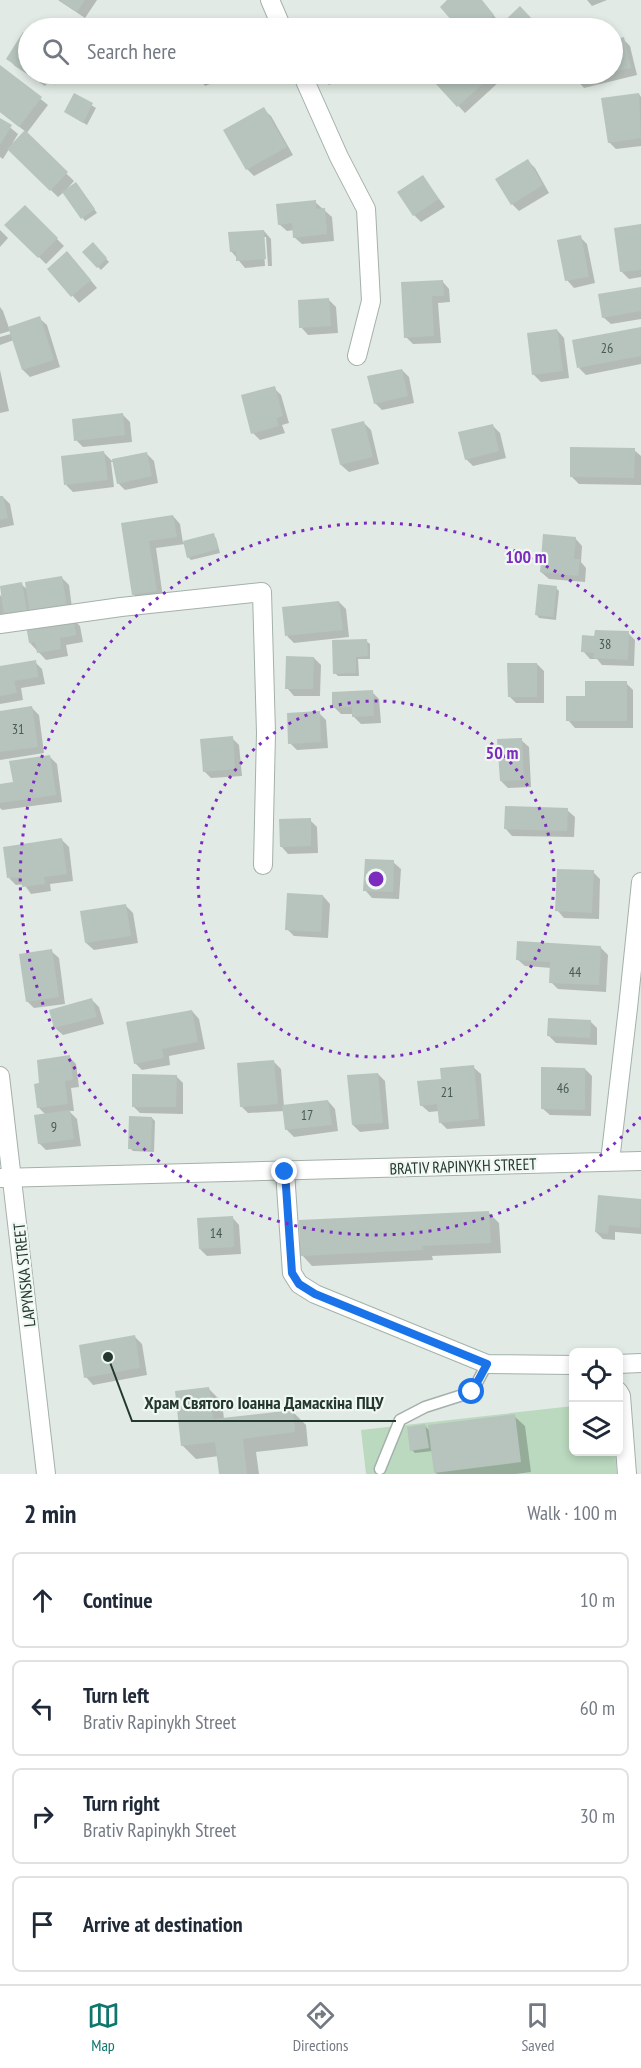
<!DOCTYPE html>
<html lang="en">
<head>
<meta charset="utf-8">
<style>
	body { margin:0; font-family:"PT Sans Narrow",sans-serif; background:#f2f2f3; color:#1f2937 }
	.controls { position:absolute; right:18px; bottom:18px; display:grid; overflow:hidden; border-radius:9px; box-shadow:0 3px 9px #0003 }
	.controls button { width:54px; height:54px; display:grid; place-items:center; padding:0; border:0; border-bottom:2px solid #e0e1e3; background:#fff; color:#1f2937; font:30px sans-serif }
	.stop { position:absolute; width:18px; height:18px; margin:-14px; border:4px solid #1a73e8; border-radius:50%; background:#fff }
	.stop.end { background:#1a73e8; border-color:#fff; box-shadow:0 2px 6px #0008 }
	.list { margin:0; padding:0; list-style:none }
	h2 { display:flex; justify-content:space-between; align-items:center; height:78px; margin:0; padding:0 24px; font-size:26px }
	h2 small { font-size:20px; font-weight:400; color:#747a83 }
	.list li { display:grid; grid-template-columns:39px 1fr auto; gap:18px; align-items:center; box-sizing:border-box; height:96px; margin:0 12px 12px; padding:0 12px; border:2px solid #e0e1e3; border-radius:9px }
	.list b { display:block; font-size:22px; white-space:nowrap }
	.list p { margin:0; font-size:20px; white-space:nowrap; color:#747a83 }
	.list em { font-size:20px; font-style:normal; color:#747a83 }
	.icon { flex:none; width:33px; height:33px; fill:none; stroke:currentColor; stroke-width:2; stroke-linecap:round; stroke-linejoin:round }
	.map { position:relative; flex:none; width:641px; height:1474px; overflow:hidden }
	.search { position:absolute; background:#fff; box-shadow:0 3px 9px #0003; left:18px; right:18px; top:18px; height:66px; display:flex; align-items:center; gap:15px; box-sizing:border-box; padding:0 21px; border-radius:33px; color:#747a83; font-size:22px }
	.sheet { height:510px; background:#fff }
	nav { display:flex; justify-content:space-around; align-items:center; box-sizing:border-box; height:84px; border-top:2px solid #e0e1e3; background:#fff; font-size:16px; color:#747a83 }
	nav a { display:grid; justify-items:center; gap:3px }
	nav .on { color:#0f766e }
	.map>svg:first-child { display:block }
</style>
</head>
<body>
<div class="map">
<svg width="641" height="1474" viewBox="0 0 641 1474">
	<rect width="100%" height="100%" fill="#e1eae4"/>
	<!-- green -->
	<path fill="#bbd9bf" d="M573,1406L574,1452H615L617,1474H366L361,1430Z"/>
	<!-- shadow -->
	<path fill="#0003" d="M58,0H97L85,18Z
		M450,0H481L500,23L493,28H460L442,7Z
		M587,0H607L592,6Z
		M520,8L539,28H499Z
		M230,23L236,28H215Z
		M24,35L28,38V74H54L45,86L15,66L8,59Z
		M623,39L630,46L637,75L584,88L577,80L576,74H612V41Z
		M1,67L48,105L26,134L74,181L67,189L79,187L97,213L85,221L64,192L58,197L9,149L3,159L0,157V119L18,134L12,144L26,132L0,112Z
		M196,74H217L220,80L205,86Z
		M318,74H346L329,85Z
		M449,74H491L499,82L465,113L438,84Z
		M639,94L641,97V146L616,149L609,142Z
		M75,95L96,108L87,125L66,112Z
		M263,109L271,116L293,155L254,176L247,169Z
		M528,161L535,168L549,193L519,211L512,204Z
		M423,177L445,207L421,222L414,215Z
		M315,202L332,217L334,241L302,244L294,237V230L287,231L279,224Z
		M25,207L64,246L46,264L7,225Z
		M641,226V277L629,279L622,272Z
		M0,230L8,238L0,247Z
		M264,231L271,239L272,266H268L266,237H263L265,266L245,268L231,251Z
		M580,237L587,244L595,283L574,288L567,280Z
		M93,244L109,262L101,270L84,252Z
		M74,260L97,288L79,303L49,269Z
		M442,281L449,289L450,302L438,303L441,343L413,344L406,337L402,284Z
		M641,288V319L611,324L603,317Z
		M329,300L336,307L338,333L308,335L301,327Z
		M0,307L3,311L9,328L39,318L47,325L60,367L30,377L23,370L14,340L0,345V337L14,333L13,330L0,334Z
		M641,329V364L586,375L579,368Z
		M557,330L564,338L569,378L541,382L534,375Z
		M0,370L9,411L0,413Z
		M402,370L409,377L414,403L382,410L375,403Z
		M274,388L281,395L289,423L282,425L285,433L260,440L253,433Z
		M123,415L130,422L132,442L83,447L76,440Z
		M364,423L371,430L379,464L349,472L341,465Z
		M493,426L500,433L506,458L473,466L466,459Z
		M634,450L641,456V485L579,484L572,477Z
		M104,453L112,461L147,454L154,461L158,483L125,490L118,483L114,462H111L114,487L73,492L66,485Z
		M3,497L10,504L14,525L0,528V498Z
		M173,516L180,524L183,543L213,535L216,538L220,553L191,560L188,557L185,544L156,548L163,598L141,601L133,594L123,524Z
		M575,538L582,546L581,562L586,568L585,582L549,579L541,572Z
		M62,578L69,585L73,615L0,624V595L2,597L21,584L28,590Z
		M556,588L559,591L556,620L539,618L536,614Z
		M339,602L346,609L349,637L294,643L287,636Z
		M73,619L80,626L83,642L66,645L68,656L46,660L30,643Z
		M628,633L635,640L634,666L602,665L597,659H590L583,651L596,638Z
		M366,641L370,644V659H358L359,676H338L335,673Z
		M314,658L321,665L320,696H294L287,688Z
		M35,662L42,669L45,684L21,688L23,700L0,704V668Z
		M537,664L544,671V703H516L509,696Z
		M626,683L633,690V728H575L568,720L587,697Z
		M372,692L379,699L381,723L361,724L354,717V714H341L334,707Z
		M32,708L39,715L44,753L0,760V712Z
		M319,713L326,720L328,748L297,750L290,743Z
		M232,738L239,745L242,776L211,778L204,771Z
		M521,740L529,747L531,787L508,788L501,781Z
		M50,757L57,764L62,802L2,810L0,808V785L14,783Z
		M567,810L575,817L574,837L512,836L505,828Z
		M310,820L317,827L318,853L288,854L281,846Z
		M62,840L69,847L73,881L50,884L51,891L31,894L24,884L16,885L9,878Z
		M393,862L401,869L399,899L372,898L365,890Z
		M593,872L600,879L599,919L564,918L557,910Z
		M323,896L330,904L328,938L294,936L287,929Z
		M126,906L133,913L138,943L94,950L86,943Z
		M600,947L608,955L606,992L558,989L551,982L552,968L525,966L517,959Z
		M51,951L59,958L65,1004L34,1008L27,1001Z
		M92,1000L99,1007L104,1024L63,1035L55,1028Z
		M192,1011L199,1019L205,1049L169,1056L170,1065L142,1070L135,1063Z
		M590,1021L597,1028V1045L556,1043L549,1036Z
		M69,1057L76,1064L79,1087L71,1088L74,1111H69L77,1119L81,1146L46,1150L39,1143L46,1115L38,1107L41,1084Z
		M274,1062L281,1069L284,1107L328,1101L335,1109L338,1131L294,1137L287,1130L284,1111L248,1113L241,1106Z
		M473,1067L481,1074L485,1126L447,1129L440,1122L439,1111L429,1112L421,1105L442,1080Z
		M585,1069L592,1076L591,1116L550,1115L542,1108Z
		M378,1074L385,1081L389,1129L360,1132L353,1125Z
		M176,1076L183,1083V1114L140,1113L133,1106Z
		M152,1118L155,1121L154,1152L133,1151L130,1148Z
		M599,1196L641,1200V1234L615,1232V1240L603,1239L596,1232Z
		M489,1213L499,1223L501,1253L432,1256L433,1260L312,1266L302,1255Z
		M232,1217L239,1225L241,1254L207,1256L200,1249Z
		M135,1337L142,1344L147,1375L93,1385L86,1377Z
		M209,1389L222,1402L224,1419L292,1411L306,1425L308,1446L256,1452L259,1474H221L219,1456L196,1459L182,1445Z
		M514,1416L525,1426L531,1472L516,1474H437L435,1472L433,1451L415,1453L412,1450L425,1426L430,1431Z"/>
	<!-- building -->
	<path fill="#b6c4bd" d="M59,0H85L77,12Z
		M447,0H482L494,15L478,28H458L440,7Z
		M520,6L533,20L526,27L528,28H497Z
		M23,32L28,36V74H42L38,80L6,59Z
		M624,37L631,68L612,72V40Z
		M0,65L42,97L19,127L0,112Z
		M447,74H494L457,107L436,84Z
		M574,74H604L576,81Z
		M74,93L93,103L83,123L64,112Z
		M639,93L641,138L608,143L601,98Z
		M264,107L287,147L246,170L223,130Z
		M0,118L12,125L0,145Z
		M25,130L68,172L50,191L7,149Z
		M528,159L543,185L511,205L495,179Z
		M423,175L439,199L413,216L397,192Z
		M76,182L95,209L81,219L62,192Z
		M316,200V209L325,208L327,234L293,238L292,223L278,225L276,204Z
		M25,205L58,238L38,258L4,225Z
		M641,224V270L620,272L614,228Z
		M264,230L266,259L236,261V251L230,252L228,232Z
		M581,235L589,277L565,281L557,240Z
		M93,242L107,258L97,268L82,252Z
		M67,251L91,280L71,297L47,269Z
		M443,280L444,296H432L434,336L404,338L401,282Z
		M641,287V311L602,318L598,294Z
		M329,298L331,326L299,328L298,300Z
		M40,316L54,360L22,370L8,327Z
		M641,327V356L577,368L572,340Z
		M557,329L563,371L532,375L527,333Z
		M402,369L408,396L374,404L367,376Z
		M275,386L283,416L276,418L279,426L251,434L241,395Z
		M123,413L125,435L74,441L72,419Z
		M364,421L373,457L340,465L331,429Z
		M493,424L499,451L465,460L458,432Z
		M570,447L635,448L634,478L570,477Z
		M104,451L108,480L64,485L61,456Z
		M147,452L152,476L117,484L112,459Z
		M0,496H3L8,518L0,520Z
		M173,515L177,537L149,541L157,591L132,595L121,523Z
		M214,533L218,549L187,558L183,541Z
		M543,534L576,537L574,559H580L578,576L540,572Z
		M62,576L67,608L30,614L25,582Z
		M22,582L27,612L4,616L0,586Z
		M538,584L557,586L553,617L535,615Z
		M339,601L343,630L285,636L282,607Z
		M73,617L76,635L60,638L61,649L37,653L35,642L29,643L26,625Z
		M595,630L629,631L628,660L593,658L594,653L581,652L582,635L594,636Z
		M367,639L368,656L356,657V673L333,674L332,640Z
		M286,656L314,657L313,689H285Z
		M36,660L38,677L14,681L17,693L0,696V666Z
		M507,663H537V697H508Z
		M585,681H627V721H566V696H585Z
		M373,690L374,716L352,717V707L332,708V692Z
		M32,706L38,747L0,752V711Z
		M320,711L321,742L288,744L287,713Z
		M233,736L235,769L203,772L200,739Z
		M522,738L524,780L500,781L497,739Z
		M50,755L56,795L0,803V784L13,782L9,761Z
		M505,806L568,808L567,831L504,829Z
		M311,818V846L280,847L279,819Z
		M62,838L67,874L44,877L45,884L22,887L21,877L7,878L3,847Z
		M365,859L394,860L393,892L363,891Z
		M557,869L594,870L592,913L555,911Z
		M287,893L323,895L321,932L285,930Z
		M126,904L131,936L85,943L80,911Z
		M517,941L601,946L599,985L549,983L550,962L516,960Z
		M52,949L59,997L26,1002L19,954Z
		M92,998L97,1017L54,1028L49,1010Z
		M192,1010L198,1042L162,1049L164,1058L134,1064L126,1022Z
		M548,1018L591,1020L590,1038L547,1036Z
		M70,1055L73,1080L65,1081L68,1104L37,1108L34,1084L39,1083L37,1060Z
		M274,1060L278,1104L240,1107L237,1063Z
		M474,1065L479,1119L439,1123L437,1104L420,1106L417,1081L441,1079L440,1068Z
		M541,1067L585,1068V1110L541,1109Z
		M378,1073L383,1123L352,1125L347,1075Z
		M132,1074L177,1075L176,1107H132Z
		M328,1100L332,1125L285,1130L282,1105Z
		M70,1110L74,1139L38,1144L34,1115Z
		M129,1116L152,1117L151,1150L128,1149Z
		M598,1195L641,1199L640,1228L609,1225L608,1234L595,1232Z
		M489,1211L491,1243L422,1246L423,1250L300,1256L299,1220Z
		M233,1216L234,1247L199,1249L197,1218Z
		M135,1335L140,1368L84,1378L79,1345Z
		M209,1387L213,1419L293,1410L295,1432L243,1439L247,1474H219L215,1442L181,1446L175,1391Z
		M515,1414L521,1462L434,1473L428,1425Z
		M425,1424L429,1448L410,1451L407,1427Z"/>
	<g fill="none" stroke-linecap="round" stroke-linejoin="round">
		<defs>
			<path id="lane" d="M380,1469L400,1420L425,1407L472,1392L487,1364"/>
			<path id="street" d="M270,0L282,28
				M302,74L339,157L366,209L371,301L357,356
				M0,624L121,607L262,592L266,733L263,865
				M0,1076L46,1474
				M610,1161L628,1008L641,882
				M285,1172L292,1273L299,1284L315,1294L487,1364L574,1365
				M0,1178L641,1161
				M618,1364L641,1363
				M618,1391L621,1396L627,1474"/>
		</defs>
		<!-- lane casing -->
		<use href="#lane" stroke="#a4b1aa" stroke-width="13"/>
		<!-- street casing -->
		<use href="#street" stroke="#a4b1aa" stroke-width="20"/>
		<!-- lane -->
		<use href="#lane" stroke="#fff" stroke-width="10"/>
		<!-- street -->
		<use href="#street" stroke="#fff" stroke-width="18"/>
	</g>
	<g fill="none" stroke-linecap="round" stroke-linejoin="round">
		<!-- route -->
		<path stroke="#1a73e8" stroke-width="8" d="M285,1172L292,1273L299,1284L315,1294L487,1364L472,1392"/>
	</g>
	<!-- distance rings -->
	<g fill="none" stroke="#7b2cbf" stroke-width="3" stroke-dasharray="3 6">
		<circle cx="376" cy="879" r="178"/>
		<path d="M641 1117A356 356 0 1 1 641 641"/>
	</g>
	<g text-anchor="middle" stroke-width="4.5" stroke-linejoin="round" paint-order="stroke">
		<!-- number labels -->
		<g font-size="14" fill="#485c53">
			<text x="607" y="353">26</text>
			<text x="605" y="649">38</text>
			<text x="18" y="734">31</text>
			<text x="575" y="977">44</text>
			<text x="563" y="1093">46</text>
			<text x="447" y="1097">21</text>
			<text x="307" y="1120">17</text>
			<text x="54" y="1132">9</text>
			<text x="216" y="1238">14</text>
		</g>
		<!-- street labels -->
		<g font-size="16" fill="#233930" stroke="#f1f7f3">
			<text transform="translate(463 1166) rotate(-2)" y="6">BRATIV RAPINYKH STREET</text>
			<text transform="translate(24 1275) rotate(-96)" y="6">LAPYNSKA STREET</text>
		</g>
	</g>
	<circle cx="376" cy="879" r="9" fill="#7b2cbf" stroke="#f1f7f3" stroke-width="3"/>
	<g font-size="18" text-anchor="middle" font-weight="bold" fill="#7b2cbf" stroke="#f1f7f3" stroke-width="4.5" stroke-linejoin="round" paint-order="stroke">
		<text x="526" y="563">100 m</text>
		<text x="502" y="759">50 m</text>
	</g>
	<!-- callouts -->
	<path fill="none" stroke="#233930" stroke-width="2" d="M108 1357L132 1421H396"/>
	<circle fill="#233930" stroke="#f1f7f3" stroke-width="2" cx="108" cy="1357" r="6"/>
	<g font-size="18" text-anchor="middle" font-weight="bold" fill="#233930" stroke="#f1f7f3" stroke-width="4.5" stroke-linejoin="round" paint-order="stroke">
		<text x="264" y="1409">Храм Святого Іоанна Дамаскіна ПЦУ</text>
	</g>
</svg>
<div class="controls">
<button><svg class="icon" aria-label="locate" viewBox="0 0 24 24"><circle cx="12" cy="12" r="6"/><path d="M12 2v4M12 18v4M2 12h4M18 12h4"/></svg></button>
<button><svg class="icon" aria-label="layers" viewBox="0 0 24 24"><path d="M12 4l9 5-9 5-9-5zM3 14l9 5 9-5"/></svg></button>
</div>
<div class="stop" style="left:472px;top:1392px"></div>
<div class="stop end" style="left:285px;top:1172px"></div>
<div class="search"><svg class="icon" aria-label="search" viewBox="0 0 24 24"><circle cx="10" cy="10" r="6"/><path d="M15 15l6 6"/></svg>Search here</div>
</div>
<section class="sheet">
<h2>2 min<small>Walk · 100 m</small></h2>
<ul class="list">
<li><svg class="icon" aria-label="ahead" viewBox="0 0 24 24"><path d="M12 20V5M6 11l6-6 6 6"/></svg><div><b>Continue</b></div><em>10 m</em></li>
<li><svg class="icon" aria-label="left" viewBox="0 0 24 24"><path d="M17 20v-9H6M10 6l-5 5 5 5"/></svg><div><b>Turn left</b><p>Brativ Rapinykh Street</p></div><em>60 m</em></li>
<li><svg class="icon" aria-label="right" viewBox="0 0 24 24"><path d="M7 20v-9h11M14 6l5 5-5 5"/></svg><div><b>Turn right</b><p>Brativ Rapinykh Street</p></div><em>30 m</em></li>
<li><svg class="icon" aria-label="arrive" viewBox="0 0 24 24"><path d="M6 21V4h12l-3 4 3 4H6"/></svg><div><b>Arrive at destination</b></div></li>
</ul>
</section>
<nav>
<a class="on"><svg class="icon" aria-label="map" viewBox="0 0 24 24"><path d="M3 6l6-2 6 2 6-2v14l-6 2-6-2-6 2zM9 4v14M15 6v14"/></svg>Map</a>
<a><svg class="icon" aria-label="directions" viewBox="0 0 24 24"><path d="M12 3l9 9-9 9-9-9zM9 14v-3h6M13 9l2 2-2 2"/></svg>Directions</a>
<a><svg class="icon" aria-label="saved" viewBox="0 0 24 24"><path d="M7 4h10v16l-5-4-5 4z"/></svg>Saved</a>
</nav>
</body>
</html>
